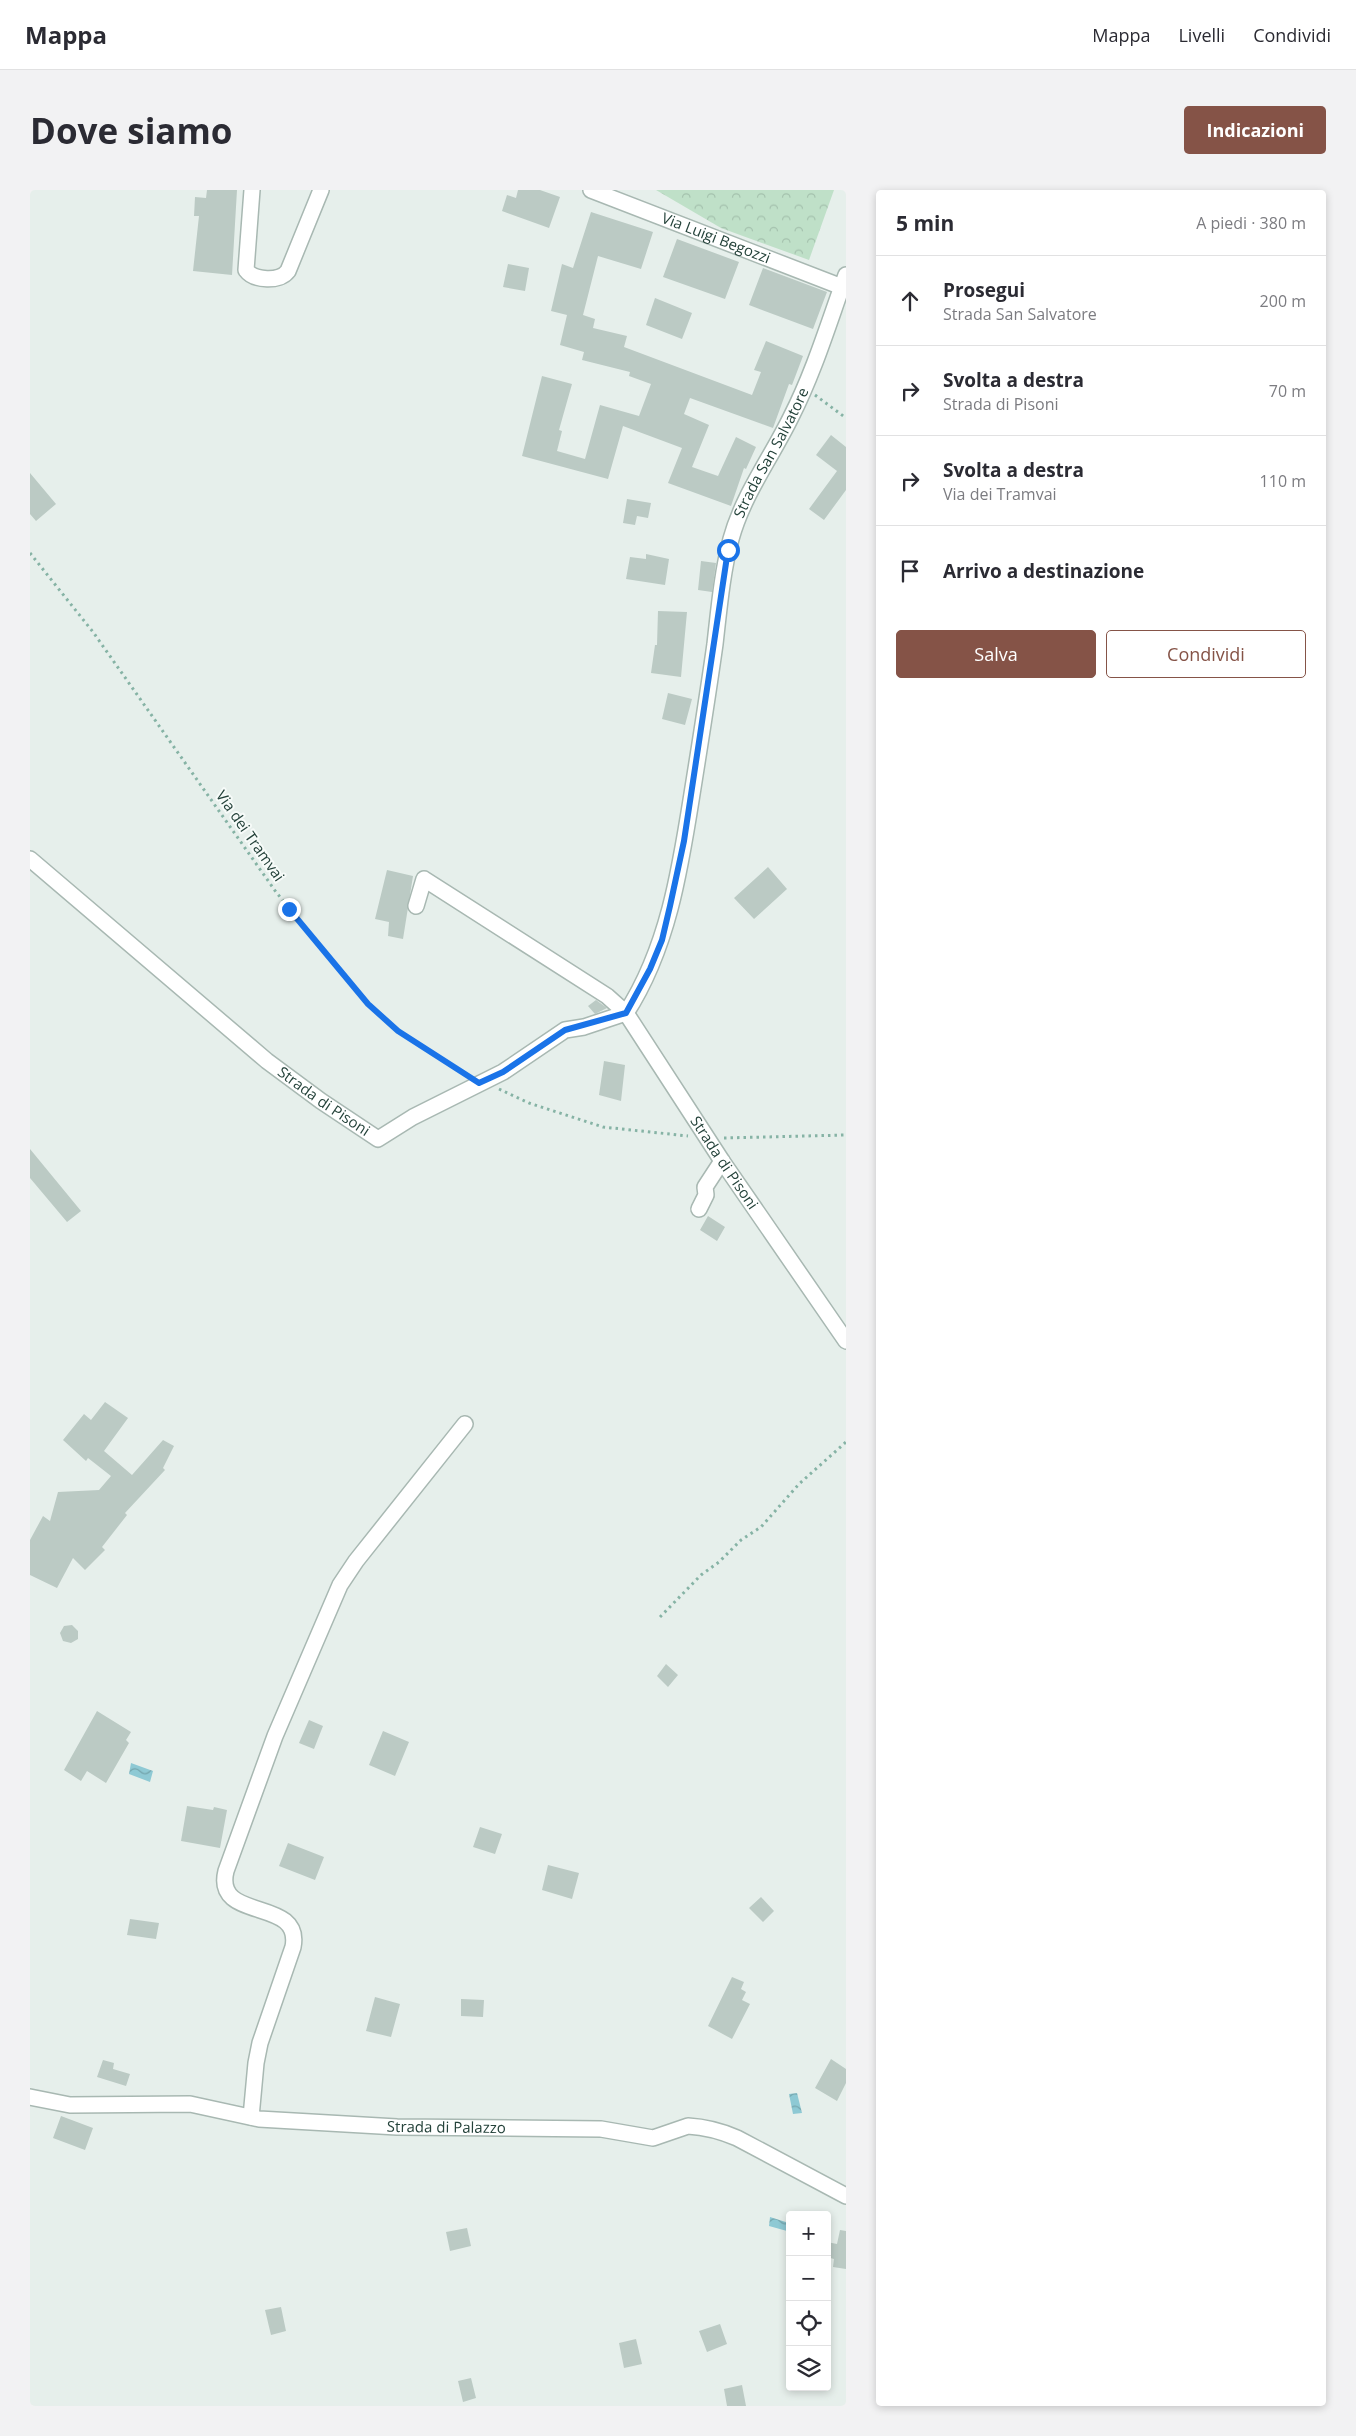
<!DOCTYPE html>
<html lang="it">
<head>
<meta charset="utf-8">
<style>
	body { margin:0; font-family:"Open Sans",sans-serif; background:#f2f2f3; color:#2b2b33 }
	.controls { position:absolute; right:15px; bottom:15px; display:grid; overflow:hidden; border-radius:5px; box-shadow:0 2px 8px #0003 }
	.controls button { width:45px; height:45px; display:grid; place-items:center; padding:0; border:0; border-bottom:1px solid #e1e1e2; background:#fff; color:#2b2b33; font:25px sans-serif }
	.stop { position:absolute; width:15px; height:15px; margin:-11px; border:4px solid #1a73e8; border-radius:50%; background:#fff }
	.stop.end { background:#1a73e8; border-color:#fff; box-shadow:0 1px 5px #0008 }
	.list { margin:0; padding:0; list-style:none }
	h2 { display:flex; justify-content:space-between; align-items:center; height:65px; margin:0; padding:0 20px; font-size:21px }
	h2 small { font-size:16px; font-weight:400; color:#7c7c81 }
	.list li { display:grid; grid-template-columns:32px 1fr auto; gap:15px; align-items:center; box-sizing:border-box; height:90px; padding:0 20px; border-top:1px solid #e1e1e2 }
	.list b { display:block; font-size:19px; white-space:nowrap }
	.list p { margin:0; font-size:16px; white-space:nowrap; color:#7c7c81 }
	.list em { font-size:16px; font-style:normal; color:#7c7c81 }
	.actions { display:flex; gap:10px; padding:15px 20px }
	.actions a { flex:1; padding:11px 0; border:1px solid #855347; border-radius:5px; text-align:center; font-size:18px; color:#855347 }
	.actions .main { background:#855347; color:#fff }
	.icon { flex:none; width:28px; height:28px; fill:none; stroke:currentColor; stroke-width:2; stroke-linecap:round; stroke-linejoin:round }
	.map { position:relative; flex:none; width:816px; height:2216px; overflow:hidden; border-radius:5px }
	header { display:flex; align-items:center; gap:30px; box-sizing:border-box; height:70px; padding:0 25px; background:#fff; border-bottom:1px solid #e1e1e2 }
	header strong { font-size:24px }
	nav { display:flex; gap:28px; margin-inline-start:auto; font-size:18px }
	.intro { display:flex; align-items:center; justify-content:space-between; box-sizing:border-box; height:120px; padding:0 30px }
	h1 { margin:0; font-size:35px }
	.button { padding:12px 22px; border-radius:5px; background:#855347; color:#fff; font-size:18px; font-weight:700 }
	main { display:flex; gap:30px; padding:0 30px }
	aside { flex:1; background:#fff; border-radius:5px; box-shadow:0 2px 8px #0003 }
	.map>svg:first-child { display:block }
</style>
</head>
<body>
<header>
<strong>Mappa</strong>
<nav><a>Mappa</a><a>Livelli</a><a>Condividi</a></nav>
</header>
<div class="intro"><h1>Dove siamo</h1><a class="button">Indicazioni</a></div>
<main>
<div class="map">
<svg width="816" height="2216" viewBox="0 0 816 2216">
	<defs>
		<pattern id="park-crowns" width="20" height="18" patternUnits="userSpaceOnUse" patternTransform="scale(1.25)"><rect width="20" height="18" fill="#bfe0c8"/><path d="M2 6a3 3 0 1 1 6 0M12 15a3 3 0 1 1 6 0" fill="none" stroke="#a4c1ad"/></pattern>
		<pattern id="water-waves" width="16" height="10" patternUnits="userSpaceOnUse" patternTransform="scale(1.25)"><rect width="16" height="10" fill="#8ec9d4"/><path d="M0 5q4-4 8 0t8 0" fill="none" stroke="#74a5ad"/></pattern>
	</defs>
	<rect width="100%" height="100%" fill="#e6efeb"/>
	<!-- park -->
	<path fill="url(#park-crowns)" d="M626,0H804L779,70L691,38Z"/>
	<!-- water -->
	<path fill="url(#water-waves)" d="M101,1573L123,1581L120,1592L99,1584Z
		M767,1903L772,1923L763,1924L759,1904Z
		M740,2027L759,2033L757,2041L739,2036Z"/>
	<!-- building -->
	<path fill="#bbcac4" d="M177,0H207L202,85L163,81L169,26H164L165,7L176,8Z
		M488,0H510L530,7L519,38L472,21L477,5L486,8Z
		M561,22L623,42L611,79L568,66L553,125L565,129L563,138L597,146L594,157L722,205L731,182L724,180L736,151L773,166L762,195L759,194L743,238L660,208L654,224L679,235L662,277L688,286L706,247L726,257L716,279L714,278L701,316L638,293L652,258L593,236L578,289L492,266L512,186L542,194L529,240L532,241L527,261L555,269L570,215L609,226L621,194L599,186L600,182L552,170L554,162L530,155L537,125L521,121L532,74L543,78Z
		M647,49L709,72L695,109L633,87Z
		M478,74L499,78L495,101L473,97Z
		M733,78L797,102L783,139L719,115Z
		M625,108L662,123L652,149L616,135Z
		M801,245L816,257V300L794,330L779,319L807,281L786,265Z
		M0,283L26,314L6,331L0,324Z
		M597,309L621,313L618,328L607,326L605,335L593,333Z
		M616,364L639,369L635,395L596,389L600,367L616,369Z
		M671,371L686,373L682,402L668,400Z
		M628,421L657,422L651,487L621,483L625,455H627Z
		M638,503L662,509L655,535L632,529Z
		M738,677L757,699L724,729L704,708Z
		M357,680L383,686L373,749L358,746L359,732L345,729Z
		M566,810L577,818L565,824L558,816Z
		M574,871L595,875L591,911L569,905Z
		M0,959L51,1021L37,1032L0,988Z
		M678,1026L695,1037L687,1051L670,1040Z
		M75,1212L98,1228L74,1261L102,1285L133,1250L144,1256L133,1278L135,1280L95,1323L97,1325L72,1357L75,1360L55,1380L43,1368L27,1398L0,1385V1350L13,1326L20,1331L28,1302L69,1300L81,1286L58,1268L56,1271L33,1250L54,1224L61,1230Z
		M42,1435L48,1441V1449L41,1453L33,1451L30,1443L34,1436Z
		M636,1474L648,1485L638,1497L627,1486Z
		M67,1521L101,1542L96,1550L99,1553L76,1593L57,1581L51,1591L34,1580Z
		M279,1530L293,1536L284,1559L269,1553Z
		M353,1541L379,1552L365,1586L339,1575Z
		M157,1616L183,1620L184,1617L197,1620L190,1658L151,1651Z
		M450,1637L472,1644L465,1664L443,1657Z
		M258,1653L294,1667L285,1690L249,1676Z
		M518,1675L549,1683L542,1709L512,1700Z
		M731,1707L744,1721L733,1732L719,1718Z
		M100,1729L129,1733L126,1749L97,1745Z
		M702,1787L714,1792L711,1799L716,1802L712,1810L720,1814L702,1849L678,1836Z
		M345,1807L370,1814L361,1847L336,1841Z
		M431,1809L454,1810L453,1827L431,1826Z
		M801,1869L816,1879V1893L807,1911L785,1898Z
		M73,1870L84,1873L83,1879L100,1884L96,1896L67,1887Z
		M31,1926L63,1938L55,1960L23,1948Z
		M437,2038L441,2056L420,2061L416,2042Z
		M810,2040L816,2041V2079L803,2077L804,2069L797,2067V2052L807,2054Z
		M251,2117L256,2141L241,2145L235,2120Z
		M690,2134L697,2154L677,2162L669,2141Z
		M606,2149L612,2174L594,2178L589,2153Z
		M441,2188L446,2208L433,2212L428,2191Z
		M712,2195L716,2216H697L694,2199Z"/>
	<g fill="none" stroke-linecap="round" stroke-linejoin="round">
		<defs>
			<g id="minor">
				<path d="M222,0L216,80C224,91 250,92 258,81L291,0"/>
				<path id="s1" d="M561,0L812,97"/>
				<path id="s2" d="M0,669L237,871L291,911L348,949L383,927L473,882L535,840L554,837L596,823"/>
				<path id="s3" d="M386,716L394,689L577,806L596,823L692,971L816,1151"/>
				<path id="s4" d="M596,823C638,758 650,680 662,604C670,554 678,504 685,454C689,419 692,383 701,349C713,305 741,268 761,227C784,182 799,132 816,85"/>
				<path d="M669,1019L676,1005L675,997L692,971"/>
				<path id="s5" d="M0,1907L40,1915L160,1914L229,1929L367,1937L571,1939L623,1948L658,1936C675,1937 691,1941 707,1948L816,2006"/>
				<path d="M221,1927L226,1873L230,1853L263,1757C273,1706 183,1733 196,1681L245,1546L310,1395L326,1371L435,1234"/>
			</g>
		</defs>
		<!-- minor casing -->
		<use href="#minor" stroke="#a8b8b2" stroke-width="18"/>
		<!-- path -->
		<path stroke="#86b3a5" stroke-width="3" stroke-dasharray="2.5 4" stroke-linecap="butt" d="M785,205L816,228
			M0,363L63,442L246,702L338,814L368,841L436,885
			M469,899L499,913L573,937L658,946
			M694,948L816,945
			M630,1427L671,1385L689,1372L711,1350L731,1337L769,1294L816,1252"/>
		<!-- minor -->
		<use href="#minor" stroke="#fff" stroke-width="15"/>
	</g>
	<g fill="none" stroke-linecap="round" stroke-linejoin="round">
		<!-- route -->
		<path stroke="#1a73e8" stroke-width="6" d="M259,719L338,814L368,841L449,893L473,882L535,840L596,823L620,779L632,750L640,716L654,651L698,360"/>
	</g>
	<g text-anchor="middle" stroke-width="4" stroke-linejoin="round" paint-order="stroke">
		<!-- street labels -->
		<g font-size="15" fill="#24423a" stroke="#f7fbf9">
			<text dy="5" stroke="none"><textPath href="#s1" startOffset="134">Via Luigi Begozzi</textPath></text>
			<text dy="5" stroke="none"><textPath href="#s4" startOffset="584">Strada San Salvatore</textPath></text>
			<text transform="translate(220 646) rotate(55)" y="5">Via dei Tramvai</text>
			<text dy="5" stroke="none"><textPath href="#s2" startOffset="381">Strada di Pisoni</textPath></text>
			<text dy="5" stroke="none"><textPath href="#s3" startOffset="450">Strada di Pisoni</textPath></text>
			<text dy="5" stroke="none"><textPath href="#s5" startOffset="419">Strada di Palazzo</textPath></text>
		</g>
	</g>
</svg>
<div class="controls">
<button>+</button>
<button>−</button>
<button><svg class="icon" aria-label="locate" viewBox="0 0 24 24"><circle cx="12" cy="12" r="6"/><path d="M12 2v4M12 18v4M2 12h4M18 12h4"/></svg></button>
<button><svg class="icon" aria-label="layers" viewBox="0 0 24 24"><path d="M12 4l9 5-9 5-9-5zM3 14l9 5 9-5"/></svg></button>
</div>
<div class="stop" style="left:698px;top:360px"></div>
<div class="stop end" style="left:259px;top:719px"></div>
</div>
<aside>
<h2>5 min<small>A piedi · 380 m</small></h2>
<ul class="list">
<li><svg class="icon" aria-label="ahead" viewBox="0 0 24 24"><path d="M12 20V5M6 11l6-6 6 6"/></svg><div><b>Prosegui</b><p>Strada San Salvatore</p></div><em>200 m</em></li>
<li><svg class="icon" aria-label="right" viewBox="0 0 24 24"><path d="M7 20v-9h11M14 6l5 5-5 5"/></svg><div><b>Svolta a destra</b><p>Strada di Pisoni</p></div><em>70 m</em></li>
<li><svg class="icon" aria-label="right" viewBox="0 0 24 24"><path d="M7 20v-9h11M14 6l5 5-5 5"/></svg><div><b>Svolta a destra</b><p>Via dei Tramvai</p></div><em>110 m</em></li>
<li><svg class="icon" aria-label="arrive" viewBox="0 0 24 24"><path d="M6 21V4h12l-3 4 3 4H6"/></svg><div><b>Arrivo a destinazione</b></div></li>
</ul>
<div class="actions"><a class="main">Salva</a><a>Condividi</a></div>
</aside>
</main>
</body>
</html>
